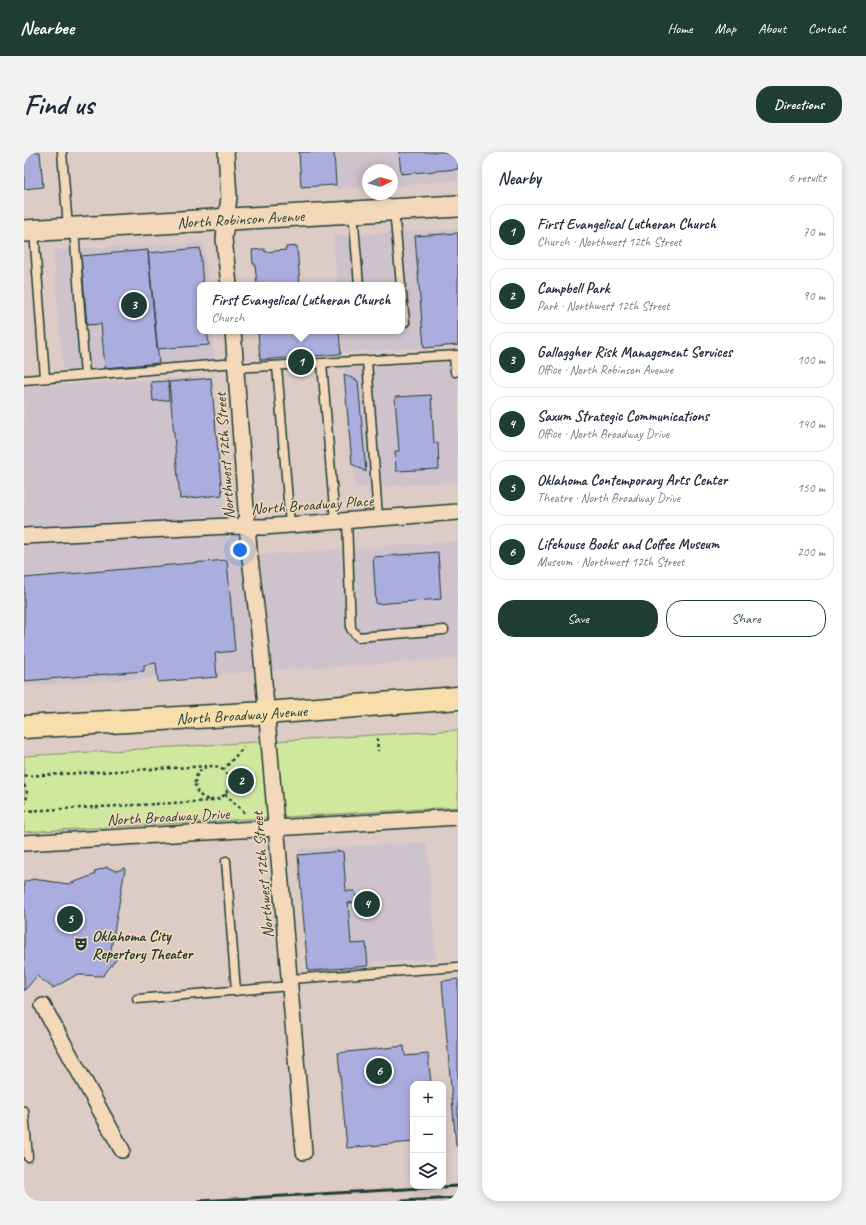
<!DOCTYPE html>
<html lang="en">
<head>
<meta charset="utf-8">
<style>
	body { margin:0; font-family:Caveat,sans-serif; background:#f2f2f3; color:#1f2937 }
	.controls { position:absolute; right:12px; bottom:12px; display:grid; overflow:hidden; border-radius:8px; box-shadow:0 2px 10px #0003 }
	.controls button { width:36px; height:36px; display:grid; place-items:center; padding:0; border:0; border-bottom:1px solid #e0e1e3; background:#fff; color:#1f2937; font:20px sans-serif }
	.compass { position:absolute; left:338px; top:12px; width:36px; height:36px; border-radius:50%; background:#fff; box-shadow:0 2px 10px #0003; rotate:85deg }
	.you { position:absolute; left:216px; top:398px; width:14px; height:14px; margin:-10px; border:3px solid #fff; border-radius:50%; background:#1a73e8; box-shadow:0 0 0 6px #1a73e833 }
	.badge { display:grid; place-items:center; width:26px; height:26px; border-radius:50%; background:#1f3d34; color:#fff; font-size:13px; font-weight:700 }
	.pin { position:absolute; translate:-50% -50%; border:2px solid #fff; box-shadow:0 1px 4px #0006 }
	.popup { position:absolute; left:173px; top:130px; width:208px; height:52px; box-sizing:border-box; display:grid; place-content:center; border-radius:8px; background:#fff; filter:drop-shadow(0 1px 3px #0005); font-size:13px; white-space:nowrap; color:#747a83 }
	.popup b { font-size:15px; color:#1f2937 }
	.popup::after { content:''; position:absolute; left:50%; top:100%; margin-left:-8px; border:8px solid transparent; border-top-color:#fff }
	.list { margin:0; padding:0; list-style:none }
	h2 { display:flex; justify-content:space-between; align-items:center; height:52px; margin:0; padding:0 16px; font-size:17px }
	h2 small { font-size:13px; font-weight:400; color:#747a83 }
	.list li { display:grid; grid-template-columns:26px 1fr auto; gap:12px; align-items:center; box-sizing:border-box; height:56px; margin:0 8px 8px; padding:0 8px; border:1px solid #e0e1e3; border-radius:16px }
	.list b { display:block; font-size:15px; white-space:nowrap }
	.list p { margin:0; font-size:13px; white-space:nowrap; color:#747a83 }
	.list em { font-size:13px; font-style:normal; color:#747a83 }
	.actions { display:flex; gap:8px; padding:12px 16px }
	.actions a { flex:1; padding:9px 0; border:1px solid #1f3d34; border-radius:16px; text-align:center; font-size:14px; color:#1f3d34 }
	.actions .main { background:#1f3d34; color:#fff }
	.icon { flex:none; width:22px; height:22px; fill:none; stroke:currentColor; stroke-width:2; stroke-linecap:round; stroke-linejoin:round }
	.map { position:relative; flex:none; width:434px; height:1049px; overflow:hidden; border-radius:16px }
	header { display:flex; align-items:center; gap:24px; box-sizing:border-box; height:56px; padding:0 20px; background:#1f3d34; color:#fff }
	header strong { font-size:19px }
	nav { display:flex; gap:22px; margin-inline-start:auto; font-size:14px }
	.intro { display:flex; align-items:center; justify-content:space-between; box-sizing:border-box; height:96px; padding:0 24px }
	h1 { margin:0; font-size:28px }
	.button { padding:10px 18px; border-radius:16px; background:#1f3d34; color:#fff; font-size:14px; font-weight:700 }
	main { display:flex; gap:24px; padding:0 24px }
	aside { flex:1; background:#fff; border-radius:16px; box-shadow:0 2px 10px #0003 }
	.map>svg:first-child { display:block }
</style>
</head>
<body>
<header>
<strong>Nearbee</strong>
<nav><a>Home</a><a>Map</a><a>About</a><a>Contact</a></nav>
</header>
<div class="intro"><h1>Find us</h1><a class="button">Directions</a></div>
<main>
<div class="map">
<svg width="434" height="1049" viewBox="0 0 434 1049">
	<rect width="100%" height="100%" fill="#ddccc5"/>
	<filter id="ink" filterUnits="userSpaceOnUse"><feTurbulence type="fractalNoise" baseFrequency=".025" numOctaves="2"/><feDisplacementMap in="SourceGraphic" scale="8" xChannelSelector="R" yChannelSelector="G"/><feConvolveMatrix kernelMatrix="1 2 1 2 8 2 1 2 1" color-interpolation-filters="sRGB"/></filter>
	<g filter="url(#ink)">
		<!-- built -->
		<path fill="#cec3cc" d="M310,0H434V28L368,34V18H344V35L312,37Z
			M434,77V194L319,200L317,179H378V133H313L309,84Z
			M180,90L184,133H176V179H188L190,207L39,218L29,98Z
			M434,209V330L331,336L320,216Z
			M189,224L205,405L434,389V507L0,534V235Z
			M403,690L412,807L285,814L274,697Z"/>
		<!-- green -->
		<path fill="#d0e89d" stroke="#789268" d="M434,578V655L0,680V604Z"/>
		<!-- building -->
		<path fill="#aaadde" stroke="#1f3d34" d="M0,0H16L19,35L0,37Z
			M275,0H310L312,33L277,35Z
			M375,0H434V17L377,22Z
			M434,81V193L400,196L391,84Z
			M273,94L276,133H233L231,112H229L228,98L241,97V100L262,98V95Z
			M176,96L179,133H176V179H183L185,193L133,197L124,101Z
			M124,98L135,211L81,216L77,172L63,173L57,104Z
			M234,179H315L317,202L236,208Z
			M320,222L334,229L342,320L328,312Z
			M187,226L198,343L156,347L145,230Z
			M144,229L145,248L129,249L127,230Z
			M407,243L410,291H414L415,317L372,319L371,299H375L371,245Z
			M414,400L417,447L352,452L349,405Z
			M203,408L211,499L191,501L193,525L134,530L132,511L120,513V519L0,529V426Z
			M319,699L322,739H331L332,746H336V750L324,751L327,792L342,791L344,814L284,819L274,703Z
			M83,715L92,719L101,716V717L86,803L93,801L92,807L79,824L55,823L54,822L29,836L13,824L0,839V730L9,727L45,732L70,723L71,719Z
			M434,827V994H432L418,829Z
			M380,894L381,904L404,902L407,932H389V990L323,996L314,901Z"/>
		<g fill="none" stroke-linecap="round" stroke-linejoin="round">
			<defs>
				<path id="lane" d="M38,0L44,76
					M370,58L377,133
					M329,60L335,133
					M50,77L61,223
					M10,79L21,226
					M378,142L381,170L378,171
					M430,203L431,220
					M343,208L354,366
					M298,211L311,369
					M253,214L266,373
					M212,216L434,203
					M0,228L212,211
					M323,369L327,477L334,485L420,478
					M202,709L212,839
					M266,827L434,815
					M113,847L266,834
					M0,959L4,1005"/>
				<path id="street" d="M202,0L205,45L200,87L205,133
					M209,179L225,398L237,496L280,1000
					M0,384L205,374L239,375L434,360
					M0,691L434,665
					M19,854L98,998"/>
				<g id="secondary">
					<path id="s1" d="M0,79L434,54"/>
				</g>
				<g id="primary">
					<path id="s2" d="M0,575L242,561L434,546"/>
				</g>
			</defs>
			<!-- lane casing -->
			<use href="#lane" stroke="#1f3d34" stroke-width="11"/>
			<!-- street casing -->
			<use href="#street" stroke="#1f3d34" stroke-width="18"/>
			<!-- secondary casing -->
			<use href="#secondary" stroke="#1f3d34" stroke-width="24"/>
			<!-- primary casing -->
			<use href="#primary" stroke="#1f3d34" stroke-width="25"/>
			<!-- path -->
			<path stroke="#1f3d34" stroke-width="2.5" stroke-dasharray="3 3" stroke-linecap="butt" d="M353,586L354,599
				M171 631a17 17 0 1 1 34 0a17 17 0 1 1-34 0Z
				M199,618L220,595
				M0,624L185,614
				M0,633C4,639 4,646 0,652
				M201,642L221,661
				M0,659L188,649"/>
			<!-- lane -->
			<use href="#lane" stroke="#f3d9ba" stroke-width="8"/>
			<!-- street -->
			<use href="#street" stroke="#f3d9ba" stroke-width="15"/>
			<!-- secondary -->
			<use href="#secondary" stroke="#f3d9ba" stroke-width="21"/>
			<!-- primary -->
			<use href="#primary" stroke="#f8deab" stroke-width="22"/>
			<!-- rail -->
			<path stroke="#1f3d34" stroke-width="3" d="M175,1049L434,1034
				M377,1049L434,1046"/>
		</g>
	</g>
	<!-- icons -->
	<defs>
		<symbol id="theatre-bare" viewBox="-9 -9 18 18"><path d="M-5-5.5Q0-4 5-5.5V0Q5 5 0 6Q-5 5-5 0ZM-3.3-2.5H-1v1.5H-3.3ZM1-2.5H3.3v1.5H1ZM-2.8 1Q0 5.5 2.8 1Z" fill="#1f3d34" stroke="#f3d9ba" stroke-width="2.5" paint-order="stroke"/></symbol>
	</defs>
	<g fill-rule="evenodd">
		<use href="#theatre-bare" x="47" y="782" width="20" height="20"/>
	</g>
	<g text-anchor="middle" stroke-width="3" stroke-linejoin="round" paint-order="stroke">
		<!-- street labels -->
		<g font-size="16" fill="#1f3d34" stroke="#f3d9ba">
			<text dy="6" stroke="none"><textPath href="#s1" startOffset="217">North Robinson Avenue</textPath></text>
			<text transform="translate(200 304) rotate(-94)" y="6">Northwest 12th Street</text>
			<text transform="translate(288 352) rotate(-4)" y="6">North Broadway Place</text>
			<text dy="6" stroke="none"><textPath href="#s2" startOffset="218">North Broadway Avenue</textPath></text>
			<text transform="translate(144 664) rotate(-3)" y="6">North Broadway Drive</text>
			<text transform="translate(238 723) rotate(-95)" y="6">Northwest 12th Street</text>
		</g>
		<!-- poi labels -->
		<g font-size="16" font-weight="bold" fill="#1f3d34" stroke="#f3d9ba" text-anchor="start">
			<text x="68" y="789">Oklahoma City<tspan x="68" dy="18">Repertory Theater</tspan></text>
		</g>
	</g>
</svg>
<div class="controls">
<button>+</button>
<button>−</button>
<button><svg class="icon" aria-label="layers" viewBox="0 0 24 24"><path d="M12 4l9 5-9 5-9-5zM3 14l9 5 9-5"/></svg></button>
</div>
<svg class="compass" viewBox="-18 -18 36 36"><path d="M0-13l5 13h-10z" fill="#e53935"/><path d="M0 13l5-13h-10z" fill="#747a83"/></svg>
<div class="you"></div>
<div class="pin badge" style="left:277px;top:210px">1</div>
<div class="popup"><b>First Evangelical Lutheran Church</b>Church</div>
<div class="pin badge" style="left:217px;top:629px">2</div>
<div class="pin badge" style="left:110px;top:153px">3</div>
<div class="pin badge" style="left:343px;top:752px">4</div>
<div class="pin badge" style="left:46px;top:767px">5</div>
<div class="pin badge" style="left:355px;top:919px">6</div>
</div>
<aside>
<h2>Nearby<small>6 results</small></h2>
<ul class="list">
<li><span class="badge">1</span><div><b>First Evangelical Lutheran Church</b><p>Church · Northwest 12th Street</p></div><em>70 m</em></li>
<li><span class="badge">2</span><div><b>Campbell Park</b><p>Park · Northwest 12th Street</p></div><em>90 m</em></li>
<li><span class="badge">3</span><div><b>Gallaggher Risk Management Services</b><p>Office · North Robinson Avenue</p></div><em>100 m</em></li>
<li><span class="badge">4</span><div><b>Saxum Strategic Communications</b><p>Office · North Broadway Drive</p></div><em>140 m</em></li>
<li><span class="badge">5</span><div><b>Oklahoma Contemporary Arts Center</b><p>Theatre · North Broadway Drive</p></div><em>150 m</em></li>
<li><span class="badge">6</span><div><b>Lifehouse Books and Coffee Museum</b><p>Museum · Northwest 12th Street</p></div><em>200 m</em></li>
</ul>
<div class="actions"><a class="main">Save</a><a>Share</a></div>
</aside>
</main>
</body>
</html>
